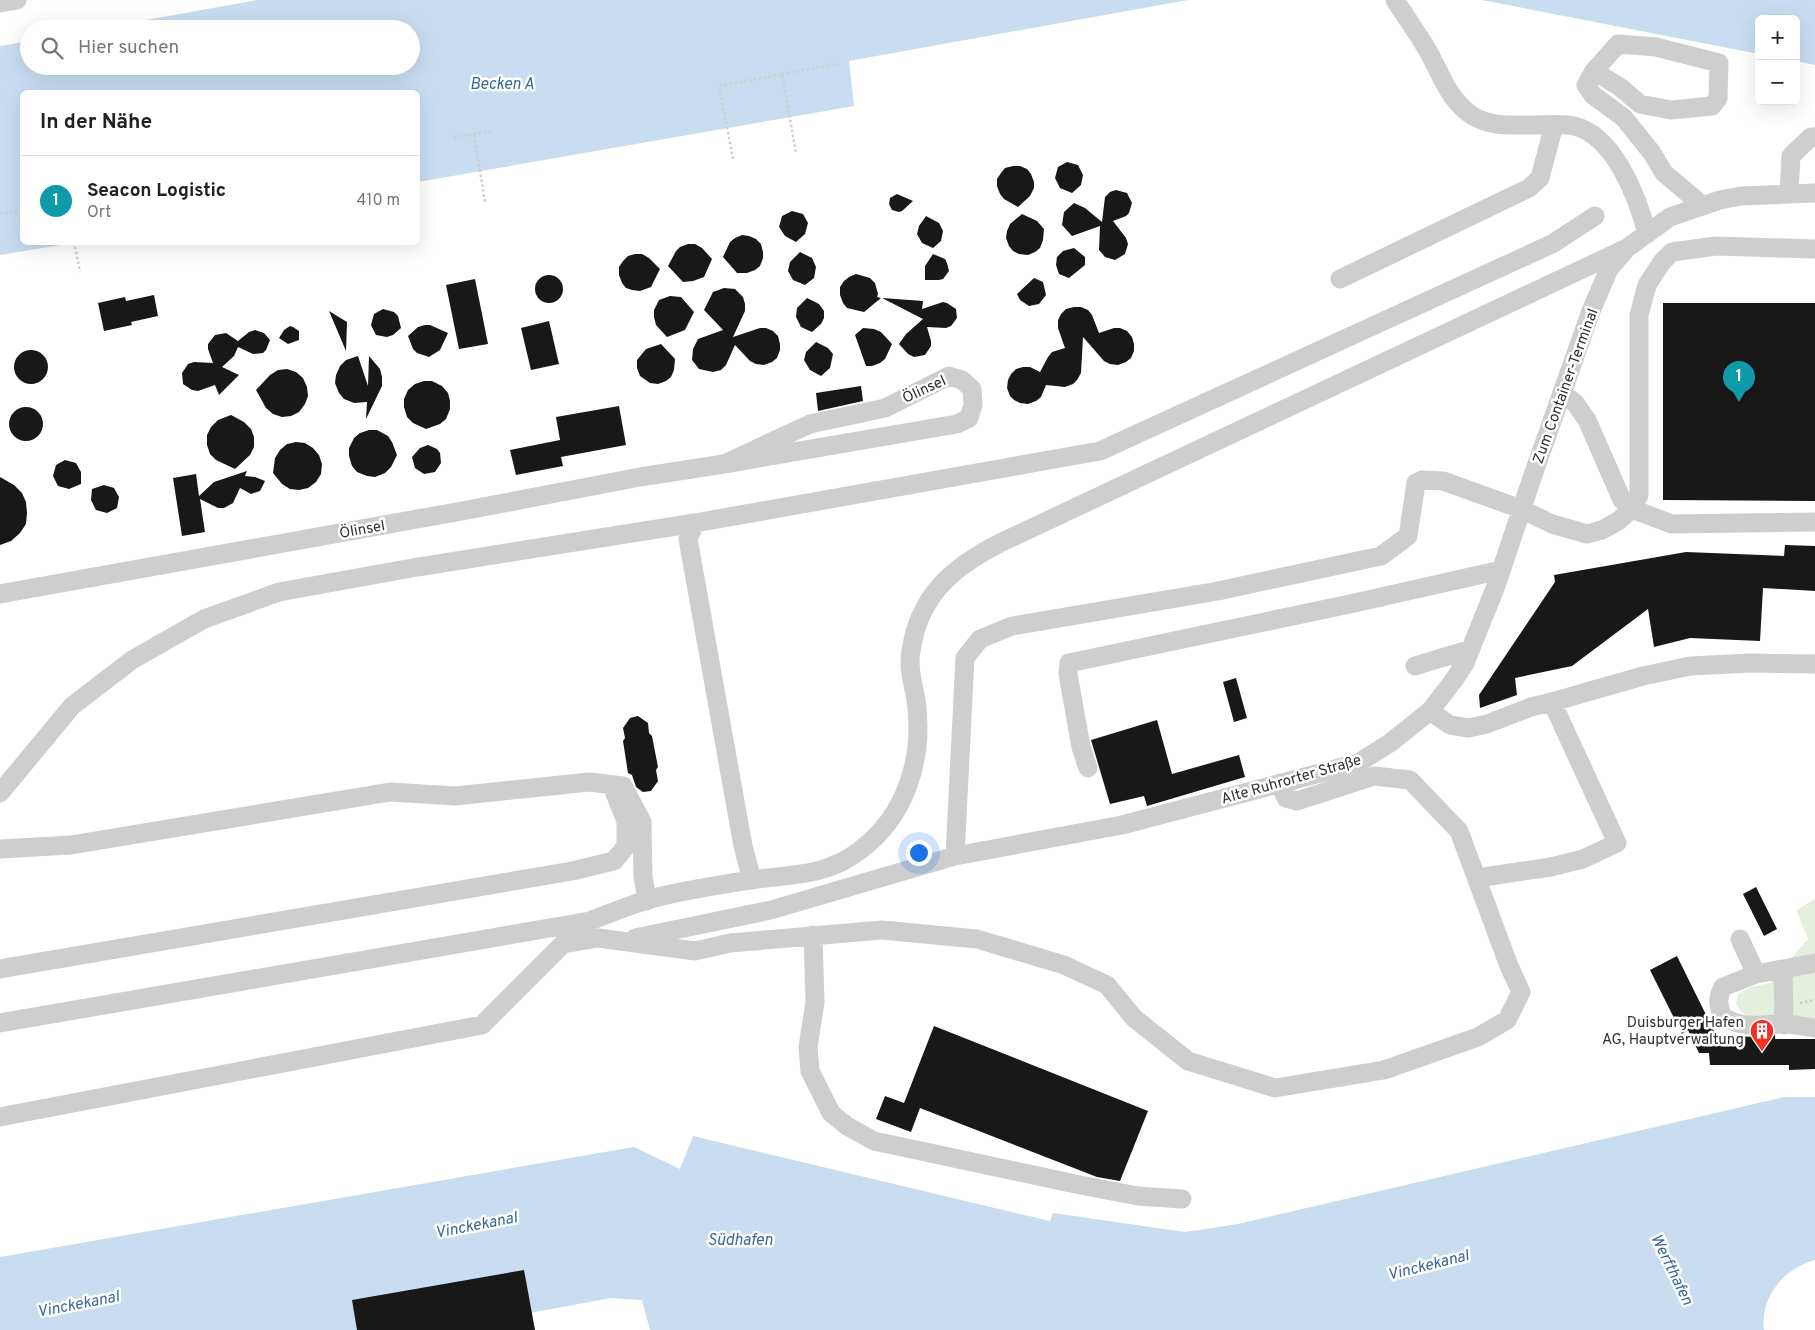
<!DOCTYPE html>
<html lang="de">
<head>
<meta charset="utf-8">
<style>
	body { margin:0; font-family:Overpass,sans-serif; background:#f6f6f6; color:#222 }
	.controls { position:absolute; right:15px; top:15px; display:grid; overflow:hidden; border-radius:8px; box-shadow:0 5px 20px #0002 }
	.controls button { width:45px; height:45px; display:grid; place-items:center; padding:0; border:0; border-bottom:1px solid #e0e0e0; background:#fff; color:#222; font:25px sans-serif }
	.you { position:absolute; left:918px; top:852px; width:18px; height:18px; margin:-12px; border:4px solid #fff; border-radius:50%; background:#1a73e8; box-shadow:0 0 0 8px #1a73e833 }
	.badge { display:grid; place-items:center; width:32px; height:32px; border-radius:50%; background:#1a73e8; color:#fff; font-size:16px; font-weight:700 }
	.pin { position:absolute; translate:-50% -41px; filter:drop-shadow(0 1px 2px #0008) }
	.pin::after { content:''; position:absolute; top:26px; width:18px; height:15px; background:inherit; clip-path:polygon(0 0,100% 0,50% 100%) }
	.list { margin:0; padding:0; list-style:none }
	h2 { display:flex; justify-content:space-between; align-items:center; height:65px; margin:0; padding:0 20px; font-size:21px }
	h2 small { font-size:16px; font-weight:400; color:#767676 }
	.list li { display:grid; grid-template-columns:32px 1fr auto; gap:15px; align-items:center; box-sizing:border-box; height:90px; padding:0 20px; border-top:1px solid #e0e0e0 }
	.list b { display:block; font-size:19px; white-space:nowrap }
	.list p { margin:0; font-size:16px; white-space:nowrap; color:#767676 }
	.list em { font-size:16px; font-style:normal; color:#767676 }
	.icon { flex:none; width:28px; height:28px; fill:none; stroke:currentColor; stroke-width:2; stroke-linecap:round; stroke-linejoin:round }
	.map { position:relative; flex:none; width:1815px; height:1330px; overflow:hidden }
	.search { position:absolute; background:#fff; box-shadow:0 5px 20px #0002; left:20px; top:20px; width:400px; height:55px; display:flex; align-items:center; gap:12px; box-sizing:border-box; padding:0 18px; border-radius:28px; color:#767676; font-size:19px }
	.panel { position:absolute; background:#fff; box-shadow:0 5px 20px #0002; left:20px; top:90px; width:400px; height:155px; border-radius:8px }
	.map>svg:first-child { display:block }
</style>
</head>
<body>
<div class="map">
<svg width="1815" height="1330" viewBox="0 0 1815 1330">
	<rect width="100%" height="100%" fill="#fff"/>
	<!-- green -->
	<path fill="#e5efde" d="M1815,899V1020L1750,1017L1741,1012L1736,1004L1738,994L1750,987L1770,983L1808,939L1796,910Z"/>
	<!-- water -->
	<path fill="#c9dcf0" d="M257,0H1188L849,61L854,106L418,182V92H22V242L73,243L0,255V46L29,41V66H411V29H96Z
		M1482,0H1815V65L1796,61V19H1759V54Z
		M1784,1097H1815V1260C1784,1268 1760,1297 1764,1330H650L642,1300L611,1298L437,1330H0V1257L634,1147L680,1169L693,1136L1050,1221L1053,1213L1185,1232L1238,1224Z"/>
	<!-- building -->
	<path fill="#181818" d="M1067,162L1078,165L1083,175L1081,185L1072,193L1060,188L1055,178L1058,167Z
		M1013,166H1020L1027,169L1031,174L1034,182V188L1030,196L1018,207L1004,199L1000,194L997,186V179L1001,173L1005,168Z
		M1116,190L1127,193L1132,203L1129,213L1126,216L1113,221L1126,238L1128,244L1125,254L1115,260L1105,257L1099,250L1100,226L1072,236L1062,225L1064,212L1074,203L1085,208L1102,222L1105,197L1110,192Z
		M897,194L913,201L902,211L899,212L892,210L889,204L890,198Z
		M792,211L803,214L808,223L805,234L796,242L785,236L779,227L782,216Z
		M1022,214L1037,221L1044,229L1043,240L1040,248L1035,252L1028,255L1019,254L1013,251L1009,246L1006,238L1007,231L1010,224Z
		M926,216L939,223L943,231L941,241L933,248L922,243L917,234L919,226Z
		M742,235L749,236L756,239L761,244L763,252V258L760,266L755,270L747,273H737L723,257L730,242L735,238Z
		M688,244H695L702,248L712,259L704,277L693,281L683,282L668,266L676,251L680,247Z
		M1074,248L1085,257V265L1069,278L1059,274L1056,265L1057,257L1063,251Z
		M800,252L812,258L816,267L814,278L805,285L793,280L788,271L790,262Z
		M635,254H642L649,258L660,269L651,287L640,291L632,290L626,288L622,283L619,275V267L623,261L628,256Z
		M933,254L945,259L947,263L949,271L943,279L939,280H925V266Z
		M856,274L870,278L875,283L878,294L877,297L881,298L864,312L847,308L843,303L840,295V287L844,281L849,277Z
		M535 289a14 14 0 1 1 28 0a14 14 0 1 1-28 0Z
		M1034,278L1043,282L1046,295L1039,304L1029,306L1020,300L1017,294Z
		M475,279L488,344L459,349L446,285Z
		M724,288L735,289L743,297L745,304V311L733,337L760,328H766L773,331L778,336L780,344V350L777,358L772,362L764,365L756,364L750,361L735,345L726,365L721,370L713,372L699,369L692,360L693,349L698,339L723,330L704,310L713,292Z
		M154,295L158,316L131,322L132,325L104,331L98,303L125,297L126,301Z
		M670,296L681,297L694,312L685,330L667,337L656,325L654,317V310L659,300Z
		M807,298L819,304L824,311V318L821,324L812,332L801,327L796,317L797,308Z
		M882,298L923,301L922,309L943,302L947,303L956,309L957,318L951,326L946,328L927,327L931,341V346L925,355L914,357L908,354L899,344L906,334L923,319Z
		M1663,303H1815V501L1663,500Z
		M1074,307H1081L1088,310L1092,315L1099,333L1114,328H1120L1127,331L1132,337L1134,344V351L1131,358L1126,362L1118,365L1110,364L1104,361L1083,337L1081,373L1077,380L1073,384L1065,387L1046,385L1041,397L1036,401L1028,404L1020,403L1014,400L1010,396L1007,388L1008,380L1011,374L1016,369L1023,367H1030L1040,372L1048,357L1052,352L1065,348L1058,328V320L1061,314L1066,309Z
		M383,309L394,312L398,316L401,328L393,335L387,337L376,335L371,325L374,314Z
		M329,311L347,322L346,351Z
		M549,321L559,364L531,370L521,328Z
		M425,325H430L448,333L440,350L429,357L417,353L413,349L408,336L418,327Z
		M290,326L293,327L299,331V340L288,344L279,338L284,330Z
		M863,328L874,329L881,332L892,344L885,359L880,363L872,366H866L855,335Z
		M255,330L264,333L270,340L266,350L263,353L253,354L238,347L234,356L222,367L239,375L219,395L215,385L198,391L192,390L183,384L182,373L188,364L194,362L213,363L208,349V344L215,335L226,333L238,341L249,332Z
		M816,342L828,348L833,354L830,368L821,376L810,370L804,360L806,352Z
		M661,344L675,359L674,370L671,377L666,381L658,384L650,383L640,376L637,368V360L646,349Z
		M14 367a17 17 0 1 1 34 0a17 17 0 1 1-34 0Z
		M358,356L368,386L369,356L380,369L382,377V386L366,419L367,402L354,403L344,399L339,393L335,383L336,375L340,366L346,360Z
		M287,369L296,372L303,378L307,387L308,396L305,404L299,412L291,416L282,417L273,414L266,408L256,390L270,375L278,370Z
		M424,381H432L442,386L448,393L450,401V409L446,419L440,424L426,429L413,423L407,417L404,407V399L408,390L415,384Z
		M861,386L863,401L818,411L816,393Z
		M619,406L626,445L561,457L563,466L516,475L510,450L560,440L556,417Z
		M9 424a17 17 0 1 1 34 0a17 17 0 1 1-34 0Z
		M231,415L244,422L251,429L254,437V447L250,455L235,469L216,460L210,454L207,445V435L211,427L218,420Z
		M369,430H377L388,436L392,442L397,455L391,467L385,473L375,477L367,476L357,472L352,466L349,456V448L354,438L360,433Z
		M296,442L305,443L313,448L319,455L322,464L321,474L316,482L308,488L299,490L290,489L282,484L273,473L275,458L280,450L287,444Z
		M428,445L437,449L440,453L441,463L435,472L424,474L415,468L412,457L420,448Z
		M65,460L76,463L81,472V484L69,489L58,486L53,476L56,465Z
		M247,471L245,476L255,477L265,481L260,491L251,494L240,488L233,503L224,508H218L200,499L205,532L182,536L173,478L196,474L199,496L214,482Z
		M0,477L14,485L22,493L26,502L27,513L26,524L20,533L11,541L0,545Z
		M104,485L114,488L119,497L117,508L107,513L96,510L91,500L92,489Z
		M1785,545L1815,546V591L1763,588L1760,641L1690,638L1654,647L1648,609L1572,666L1515,678L1517,695L1480,708L1479,695L1555,582L1554,575L1686,552L1784,556Z
		M1236,678L1247,718L1234,722L1223,682Z
		M638,716L648,723L649,733L652,736L658,767L656,770L658,781L651,791L643,792L636,787L632,775L628,773L623,741L625,738L623,728L630,718Z
		M1157,720L1172,774L1239,755L1245,777L1147,806L1144,796L1110,804L1091,740Z
		M1756,887L1777,929L1764,936L1743,894Z
		M1677,956L1716,1035L1755,1037L1775,1035V1039H1815V1069L1789,1070V1065H1710L1709,1053H1699L1688,1030L1682,1034L1650,970Z
		M934,1026L1148,1111L1120,1181L1097,1177L920,1108L911,1132L876,1119L885,1096L904,1103Z
		M524,1270L535,1330H357L352,1300Z"/>
	<g fill="none" stroke-linecap="round" stroke-linejoin="round">
		<!-- path -->
		<path stroke="#cecece" stroke-width="2.5" stroke-dasharray="2.5 2.5" stroke-linecap="butt" d="M782,74L838,64
			M474,135L485,202
			M454,137L492,131
			M733,159L719,86L782,74L796,153
			M0,214L22,211
			M74,242L80,272
			M1800,1003L1815,1000"/>
		<!-- minor -->
		<path stroke="#cecece" stroke-width="19" d="M1395,0C1406,17 1418,34 1428,51C1441,74 1449,101 1473,116C1491,127 1511,125 1532,125C1545,125 1561,123 1574,126C1614,135 1638,198 1647,234
			M0,3L17,0
			M1594,71L1620,87L1640,104L1671,110L1712,106L1718,98L1719,63L1656,47L1618,44L1594,71L1586,85L1593,95L1624,118L1652,153L1664,173L1702,205
			M1789,194L1791,156L1811,137H1815
			M1815,249L1716,246L1672,252L1662,262L1647,285L1639,315V495L1632,509L1672,524L1815,522
			M1340,279L1529,188L1540,178L1554,125
			M695,523L1100,451L1552,244L1595,216
			M0,594L462,511L640,477L724,464L957,424L969,418L973,405L972,389L962,380L949,376L885,408L810,424L724,464
			M1415,666L1471,649
			M1430,711L1450,725L1469,728L1487,724L1531,707L1552,702L1643,676L1690,666L1750,663L1815,664
			M1088,768L1081,747L1068,674L1069,663L1350,604L1501,570
			M0,793L72,706L132,660L204,619L279,592L412,568L695,523L688,539L743,846L752,880
			M0,849L71,845L390,792L455,796L589,782L623,786L642,822L643,876L647,901
			M955,856L965,658L980,639L1012,626L1218,591L1381,556L1408,536L1416,483L1422,480L1443,481L1521,509L1552,524L1587,534L1602,530L1618,521L1632,509L1622,500L1587,420L1575,403L1562,393
			M1477,878L1551,867L1583,859L1617,843L1552,702
			M813,935L815,1002L808,1047L810,1071L831,1113L847,1126L874,1141L1080,1185L1138,1196L1182,1199
			M635,938L771,910L955,856L1122,825L1358,763L1390,743L1430,711L1454,680L1465,663L1496,586L1533,475L1591,311L1609,269L1627,248L1670,217L1720,200L1741,196L1815,193
			M1740,939L1756,974
			M1815,963L1756,974L1723,987C1717,998 1718,1005 1723,1017C1749,1031 1761,1023 1788,1024C1797,1025 1806,1027 1815,1028
			M0,969L572,871L614,861L626,846V821L612,786
			M1783,969L1784,1025
			M0,1023L590,921C611,913 632,904 654,898C686,890 719,885 751,880C790,874 825,877 859,851C907,816 924,757 916,700C913,683 908,668 911,651C919,595 953,567 1000,543L1627,248
			M0,1117L482,1025L563,944L598,938L695,951L730,943L882,930L977,939L1064,965L1107,985L1134,1018L1188,1061L1275,1088L1384,1070L1478,1037L1507,1020L1521,992L1509,966L1459,831L1410,780L1374,776L1297,801L1286,798L1280,784"/>
	</g>
	<!-- icons -->
	<defs>
		<symbol id="building-pin" viewBox="-11 -11 22 30"><path d="M0 17L-7.5 6A9.5 9.5 0 1 1 7.5 6Z" fill="#f62f25" stroke="#fff"/><path d="M-4-6H4V6H1V3H-1V6H-4ZM-2.5-4.3h1.7v1.8h-1.7ZM.8-4.3h1.7v1.8H.8ZM-2.5-1h1.7V.8h-1.7ZM.8-1h1.7V.8H.8Z" fill="#fff"/></symbol>
	</defs>
	<g fill-rule="evenodd">
		<use href="#building-pin" x="1748" y="1017" width="28" height="38"/>
	</g>
	<g text-anchor="middle" stroke-width="5" stroke-linejoin="round" paint-order="stroke">
		<!-- street labels -->
		<g font-size="15" fill="#313131" stroke="#fff">
			<text transform="translate(1565 386) rotate(-70)" y="5">Zum Container-Terminal</text>
			<text transform="translate(924 389) rotate(-25)" y="5">Ölinsel</text>
			<text transform="translate(362 529) rotate(-10)" y="5">Ölinsel</text>
			<text transform="translate(1291 779) rotate(-16)" y="5">Alte Ruhrorter Straße</text>
		</g>
		<!-- poi labels -->
		<g font-size="15" fill="#313131" stroke="#fff" text-anchor="end">
			<text x="1744" y="1027">Duisburger Hafen<tspan x="1744" dy="17">AG, Hauptverwaltung</tspan></text>
		</g>
		<!-- water labels -->
		<g font-size="16" font-style="italic" fill="#36689c" stroke="#fff">
			<text x="502" y="89">Becken A</text>
			<text transform="translate(476 1224) rotate(-11)" y="6">Vinckekanal</text>
			<text x="740" y="1245">Südhafen</text>
			<text transform="translate(1428 1264) rotate(-14)" y="6">Vinckekanal</text>
			<text transform="translate(1673 1269) rotate(64)" y="6">Werfthafen</text>
			<text transform="translate(78 1303) rotate(-11)" y="6">Vinckekanal</text>
		</g>
	</g>
</svg>
<div class="controls">
<button>+</button>
<button>−</button>
</div>
<div class="you"></div>
<div class="pin badge" style="left:1739px;top:402px;background:#0f9aa8">1</div>
<div class="search"><svg class="icon" aria-label="search" viewBox="0 0 24 24"><circle cx="10" cy="10" r="6"/><path d="M15 15l6 6"/></svg>Hier suchen</div>
<section class="panel">
<h2>In der Nähe<small></small></h2>
<ul class="list">
<li><span class="badge" style="background:#0f9aa8">1</span><div><b>Seacon Logistic</b><p>Ort</p></div><em>410 m</em></li>
</ul>
</section>
</div>
</body>
</html>
